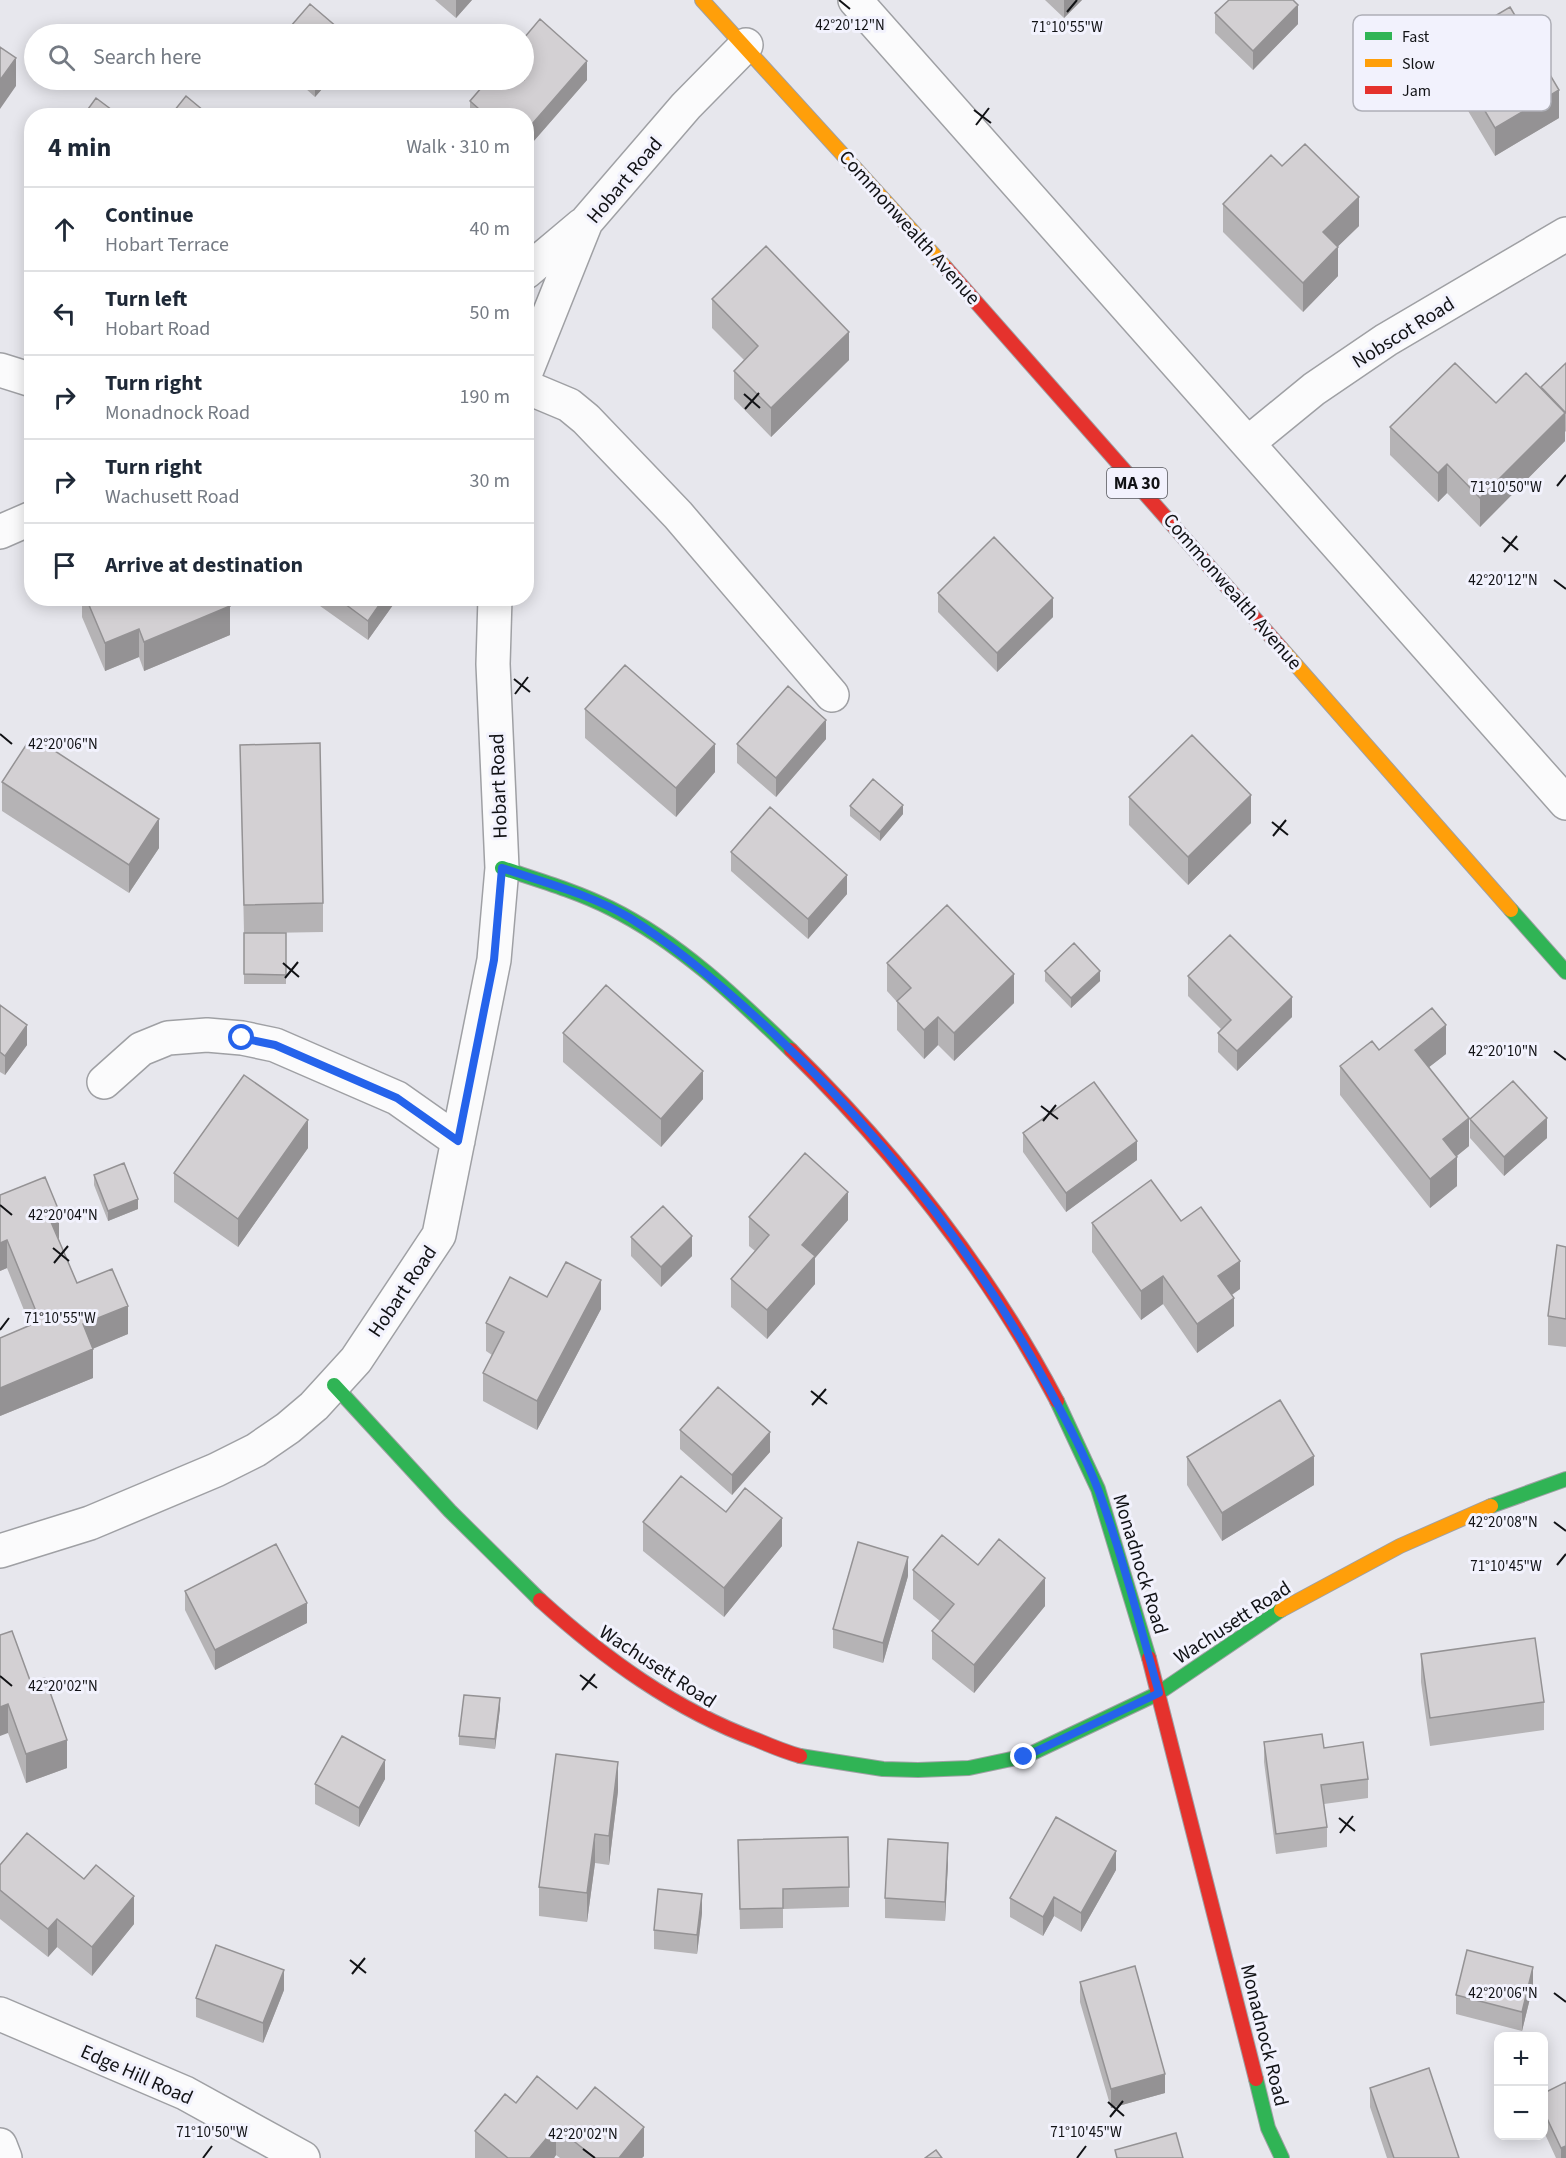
<!DOCTYPE html>
<html lang="en">
<head>
<meta charset="utf-8">
<style>
	body { margin:0; font-family:"Source Sans 3",sans-serif; background:#f2f2f3; color:#1f2937 }
	.controls { position:absolute; right:18px; bottom:18px; display:grid; overflow:hidden; border-radius:12px; box-shadow:0 3px 15px #0003 }
	.controls button { width:54px; height:54px; display:grid; place-items:center; padding:0; border:0; border-bottom:2px solid #e0e1e3; background:#fff; color:#1f2937; font:30px sans-serif }
	.stop { position:absolute; width:18px; height:18px; margin:-14px; border:4px solid #2563eb; border-radius:50%; background:#fff }
	.stop.end { background:#2563eb; border-color:#fff; box-shadow:0 2px 6px #0008 }
	.list { margin:0; padding:0; list-style:none }
	h2 { display:flex; justify-content:space-between; align-items:center; height:78px; margin:0; padding:0 24px; font-size:26px }
	h2 small { font-size:20px; font-weight:400; color:#747a83 }
	.list li { display:grid; grid-template-columns:39px 1fr auto; gap:18px; align-items:center; box-sizing:border-box; height:84px; padding:0 24px; border-top:2px solid #e0e1e3 }
	.list b { display:block; font-size:22px; white-space:nowrap }
	.list p { margin:0; font-size:20px; white-space:nowrap; color:#747a83 }
	.list em { font-size:20px; font-style:normal; color:#747a83 }
	.icon { flex:none; width:33px; height:33px; fill:none; stroke:currentColor; stroke-width:2; stroke-linecap:round; stroke-linejoin:round }
	.map { position:relative; flex:none; width:1566px; height:2158px; overflow:hidden }
	.search { position:absolute; background:#fff; box-shadow:0 3px 15px #0003; left:24px; top:24px; width:510px; height:66px; display:flex; align-items:center; gap:15px; box-sizing:border-box; padding:0 21px; border-radius:33px; color:#747a83; font-size:22px }
	.panel { position:absolute; background:#fff; box-shadow:0 3px 15px #0003; left:24px; top:108px; width:510px; height:498px; border-radius:24px }
	.map>svg:first-child { display:block }
</style>
</head>
<body>
<div class="map">
<svg width="1566" height="2158" viewBox="0 0 1566 2158">
	<rect width="100%" height="100%" fill="#e7e7ed"/>
	<g fill="none" stroke-linecap="round" stroke-linejoin="round">
		<defs>
			<path id="street" d="M855,0L1566,803
				M526,272L582,225
				M0,370L32,380
				M526,372L586,222L686,106L746,45
				M526,387L569,405L586,419L678,515L832,695
				M1248,443L1314,389L1386,340L1566,234
				M0,532L32,518
				M104,1082L141,1049L168,1038L207,1035L242,1038L275,1045L397,1098L458,1141
				M0,1551L90,1523L216,1470L256,1450L288,1428L314,1406L356,1360L439,1235L494,960L502,868L493,664L495,598
				M0,2014L185,2093L303,2158
				M0,2145L5,2158"/>
			<path id="fast" d="M502,868C538,880 576,891 610,908C679,942 736,997 791,1050
				M1511,910L1566,972
				M334,1385L450,1511L540,1600
				M1057,1401L1098,1489L1149,1658
				M1491,1506L1566,1479
				M800,1756L883,1769L918,1770L969,1768L1026,1756L1157,1694L1281,1610
				M1256,2079L1268,2128L1282,2158"/>
			<path id="slow" d="M702,0L946,268
				M1281,648L1511,910
				M1281,1610L1400,1546L1491,1506"/>
			<path id="jam" d="M946,268L1281,648
				M791,1050C897,1154 988,1270 1057,1401
				M540,1600C604,1658 675,1710 757,1740C771,1746 786,1752 800,1756
				M1149,1658L1256,2079"/>
		</defs>
		<!-- street casing -->
		<use href="#street" stroke="#9fa0a4" stroke-width="36"/>
		<!-- fast casing -->
		<use href="#fast" stroke="#9fa0a4" stroke-width="16"/>
		<!-- slow casing -->
		<use href="#slow" stroke="#9fa0a4" stroke-width="16"/>
		<!-- jam casing -->
		<use href="#jam" stroke="#9fa0a4" stroke-width="16"/>
		<!-- street -->
		<use href="#street" stroke="#fbfbfc" stroke-width="33"/>
		<!-- fast -->
		<use href="#fast" stroke="#30b455" stroke-width="14"/>
		<!-- slow -->
		<use href="#slow" stroke="#ff9f0a" stroke-width="14"/>
		<!-- jam -->
		<use href="#jam" stroke="#e5322d" stroke-width="14"/>
	</g>
	<!-- wall -->
	<path fill="#b5b3b5" d="M435,0H472L456,18Z
		M1045,0H1082L1064,18Z
		M1215,13L1298,24L1253,70L1215,33Z
		M1446,45L1559,118L1495,156L1446,74Z
		M296,80H330L315,97Z
		M587,80L526,150V116H470V101Z
		M1282,166L1359,226L1338,246V276L1303,312L1223,232V204Z
		M712,299L849,360L771,437L734,399V371L744,360L712,328Z
		M1566,363V432L1565,431V441L1480,527L1447,493L1438,502L1390,455V427L1496,403L1541,389V387Z
		M938,593L1053,617L997,672L938,612Z
		M82,598H227L230,635L144,671L139,657L105,671L82,617Z
		M313,598H398L368,640L313,601Z
		M585,709L715,772L676,817L585,738Z
		M826,739L776,797L737,763V744Z
		M240,745L323,903V932L265,933H286V984H244V933Z
		M2,782L159,848L129,893L2,811Z
		M1129,797L1251,823L1188,885L1129,825Z
		M850,806L903,814L880,841L850,816Z
		M731,852L847,894L808,939L731,871Z
		M887,963L1014,1003L954,1061L938,1045L924,1059L897,1030V1002L887,991Z
		M1045,971L1100,981L1071,1008L1045,981Z
		M1188,976L1292,1017L1237,1071L1218,1052V1033L1221,1029L1188,996Z
		M0,1005L27,1045L5,1075L0,1072Z
		M563,1033L703,1099L661,1147L563,1062Z
		M1379,1050L1446,1054L1429,1067L1469,1146L1457,1156V1186L1430,1208L1340,1095V1066Z
		M1470,1119L1547,1138L1504,1176L1470,1138Z
		M1023,1133L1137,1160L1066,1212L1023,1152Z
		M308,1148L238,1247L174,1202V1173Z
		M94,1175L138,1209L108,1221L94,1185Z
		M0,1195L59,1240L77,1283L128,1334L93,1348V1378L0,1416V1338L30,1325L7,1268L0,1271Z
		M749,1217L848,1220L815,1258V1284L767,1339L731,1307V1279L755,1251L749,1246Z
		M1181,1221L1240,1289L1232,1295L1234,1326L1197,1353L1163,1304L1141,1320L1092,1252V1223Z
		M631,1237L692,1256L661,1287L631,1256Z
		M1566,1247V1347L1548,1345V1316Z
		M547,1297L601,1309L537,1430L483,1401V1373L492,1355L486,1351V1323Z
		M680,1430L770,1452L732,1495L680,1449Z
		M1187,1457L1314,1485L1222,1541L1187,1485Z
		M726,1512L782,1546L724,1617L643,1551V1522Z
		M978,1565L1045,1606L974,1693L932,1659V1631L940,1621L913,1599V1570Z
		M908,1576L883,1663L833,1648V1629Z
		M185,1591L307,1623L215,1670L185,1610Z
		M0,1635L67,1768L26,1783L8,1733Z
		M1421,1654L1544,1702V1730L1430,1746L1421,1682Z
		M500,1708L495,1749L459,1745V1736Z
		M1264,1742L1324,1748L1368,1779V1798L1324,1804L1327,1827V1847L1276,1854L1264,1762Z
		M385,1779L359,1827L315,1804V1784Z
		M618,1791L609,1865L595,1863L587,1922L539,1916V1887Z
		M738,1840L849,1887V1907L783,1909V1928L740,1929Z
		M948,1862L945,1921L885,1918V1898Z
		M0,1865L134,1924L92,1976L57,1947L48,1957L0,1919Z
		M1116,1870L1081,1932L1054,1916L1043,1936L1010,1917V1898Z
		M702,1913L697,1954L654,1949V1930Z
		M1080,1982L1165,2093L1111,2108L1080,2002Z
		M1533,1986L1522,2031L1456,2014V1995Z
		M284,1990L263,2043L196,2017V1998Z
		M1370,2088L1459,2158H1387L1370,2107Z
		M1544,2093L1566,2158H1556L1544,2132Z
		M516,2103L577,2109L644,2156L642,2158H560L556,2155L554,2158H475V2131Z"/>
	<!-- shaded-wall -->
	<path fill="#949294" d="M456,0H472L456,18Z
		M1064,0H1082L1064,18Z
		M1298,5V24L1253,70V51Z
		M16,58V86L0,109V80Z
		M587,61V80L526,150V131Z
		M315,80H330L315,97Z
		M1559,90V118L1495,156V128Z
		M1359,197V226L1323,261V232Z
		M1338,247V276L1303,312V283Z
		M849,332V360L771,437V408Z
		M1565,413V441L1480,527V498Z
		M1447,464V493L1438,502V473Z
		M384,598H398L368,640V621Z
		M1053,598V617L997,672V653Z
		M230,606V635L144,671V642Z
		M139,629V657L105,671V643Z
		M826,720V739L776,797V778Z
		M715,744V772L676,817V788Z
		M1251,795V823L1188,885V857Z
		M903,805V814L880,841V832Z
		M159,819V848L129,893V865Z
		M847,875V894L808,939V919Z
		M1100,971V981L1071,1008V998Z
		M1014,974V1003L954,1061V1033Z
		M1292,997V1017L1237,1071V1051Z
		M938,1017V1045L924,1059V1030Z
		M27,1025V1045L5,1075V1056Z
		M1446,1025V1054L1415,1078V1050Z
		M703,1071V1099L661,1147V1119Z
		M1469,1118V1146L1443,1167V1139Z
		M1547,1118V1138L1504,1176V1157Z
		M308,1120V1148L238,1247V1219Z
		M1137,1141V1160L1066,1212V1193Z
		M1457,1157V1186L1430,1208V1179Z
		M848,1192V1220L815,1258V1284L767,1339V1310L802,1245Z
		M138,1199V1209L108,1221V1211Z
		M59,1211V1240L48,1215Z
		M692,1236V1256L661,1287V1267Z
		M7,1240V1268L0,1271V1243Z
		M1240,1261V1289L1218,1304V1276Z
		M1163,1276V1304L1141,1320V1291Z
		M601,1280V1309L537,1430V1401Z
		M1234,1298V1326L1197,1353V1324Z
		M128,1306V1334L83,1353V1324Z
		M93,1349V1378L0,1416V1388Z
		M770,1432V1452L732,1495V1475Z
		M1314,1456V1485L1222,1541V1513Z
		M782,1518V1546L724,1617V1588Z
		M908,1557V1576L883,1663V1643Z
		M1045,1578V1606L974,1693V1665Z
		M307,1603V1623L215,1670V1650Z
		M500,1698V1708L495,1749V1739Z
		M8,1704V1733L0,1736V1707Z
		M67,1740V1768L26,1783V1754Z
		M385,1760V1779L359,1827V1808Z
		M618,1762V1791L609,1865V1836Z
		M595,1834V1863L587,1922V1893Z
		M948,1843V1862L945,1921V1902Z
		M1116,1851V1870L1081,1932V1913Z
		M702,1894V1913L697,1954V1935Z
		M134,1896V1924L92,1976V1947Z
		M1054,1897V1916L1043,1936V1917Z
		M57,1919V1947L48,1957V1929Z
		M1533,1967V1986L1522,2031V2012Z
		M284,1970V1990L263,2043V2023Z
		M1165,2074V2093L1111,2108V2089Z
		M556,2127V2155L554,2158H530Z
		M644,2127V2156L642,2158H619Z
		M1566,2146V2158H1561V2148Z"/>
	<!-- building -->
	<path fill="#d3d0d3" stroke="#949294" stroke-width="1.5" d="M1229,0H1293L1298,5L1253,51L1215,13Z
		M310,4L345,34H284Z
		M1510,7L1559,90L1495,128L1446,45Z
		M540,19L587,61L526,131V116H487L470,101L488,80H524V38Z
		M0,47L16,58L0,80Z
		M186,96L210,116H170Z
		M96,98L120,116H83Z
		M1305,144L1359,197L1323,232L1338,247L1303,283L1223,204L1271,155L1282,166Z
		M766,246L849,332L771,408L734,371L758,346L712,299Z
		M1455,363L1496,403L1526,373L1565,413L1480,498L1447,464L1438,473L1390,427Z
		M1566,363V413L1541,387Z
		M994,537L1053,598L997,653L938,593Z
		M86,598H227L230,606L144,642L139,629L105,643Z
		M337,598H384L368,621Z
		M625,665L715,744L676,788L585,709Z
		M788,686L826,720L776,778L737,744Z
		M1192,735L1251,795L1188,857L1129,797Z
		M32,736L159,819L129,865L2,782Z
		M320,743L323,903L244,905L240,745Z
		M873,779L903,805L880,832L850,806Z
		M770,807L847,875L808,919L731,852Z
		M947,905L1014,974L954,1033L938,1017L924,1030L897,1001L911,988L887,963Z
		M244,933H286V975L244,974Z
		M1230,935L1292,997L1237,1051L1218,1033L1231,1020L1188,976Z
		M1074,943L1100,971L1071,998L1045,971Z
		M606,985L703,1071L661,1119L563,1033Z
		M0,1005L27,1025L5,1056L0,1052Z
		M1432,1008L1446,1025L1415,1050L1469,1118L1443,1139L1457,1157L1430,1179L1340,1066L1372,1041L1379,1050Z
		M244,1075L308,1120L238,1219L174,1173Z
		M1513,1081L1547,1118L1504,1157L1470,1119Z
		M1094,1082L1137,1141L1066,1193L1023,1133Z
		M805,1153L848,1192L802,1245L815,1256L767,1310L731,1279L769,1235L749,1217Z
		M124,1163L138,1199L108,1211L94,1175Z
		M45,1177L59,1211L48,1215L77,1283L112,1269L128,1306L83,1324L93,1349L0,1388V1338L40,1321L7,1240L0,1243V1195Z
		M1151,1180L1181,1221L1201,1207L1240,1261L1218,1276L1234,1298L1197,1324L1163,1276L1141,1291L1092,1223Z
		M663,1206L692,1236L661,1267L631,1237Z
		M1557,1245L1566,1247V1319L1548,1316Z
		M566,1262L601,1280L537,1401L483,1373L504,1332L486,1323L510,1277L547,1297Z
		M718,1387L770,1432L732,1475L680,1430Z
		M1280,1400L1314,1456L1222,1513L1187,1457Z
		M681,1476L726,1512L745,1488L782,1518L724,1588L643,1522Z
		M942,1535L978,1565L999,1539L1045,1578L974,1665L932,1631L954,1604L913,1570Z
		M858,1542L908,1557L883,1643L833,1629Z
		M276,1544L307,1603L215,1650L185,1591Z
		M12,1631L31,1683L45,1678L67,1740L26,1754L8,1704L0,1707V1635Z
		M1535,1638L1544,1702L1430,1718L1421,1654Z
		M464,1695L500,1698L495,1739L459,1736Z
		M1322,1734L1324,1748L1363,1742L1368,1779L1321,1785L1327,1827L1276,1834L1264,1742Z
		M342,1736L385,1760L359,1808L315,1784Z
		M556,1754L618,1762L609,1836L595,1834L587,1893L539,1887Z
		M1056,1817L1116,1851L1081,1913L1054,1897L1043,1917L1010,1898Z
		M27,1833L84,1879L96,1865L134,1896L92,1947L57,1919L48,1929L0,1890V1865Z
		M848,1837L849,1887L783,1889V1908L740,1909L738,1840Z
		M888,1839L948,1843L945,1902L885,1898Z
		M658,1889L702,1894L697,1935L654,1930Z
		M216,1945L284,1970L263,2023L196,1998Z
		M1467,1950L1533,1967L1522,2012L1456,1995Z
		M1135,1966L1165,2074L1111,2089L1080,1982Z
		M1429,2068L1459,2158H1394L1370,2088Z
		M537,2076L577,2109L595,2087L644,2127L619,2158H595L556,2127L530,2158H508L475,2131L505,2094L516,2103Z
		M1566,2082V2146L1561,2148L1544,2112V2093Z
		M1176,2133L1183,2158H1117L1115,2150Z
		M936,2150L942,2158H925Z"/>
	<g fill="none" stroke-linecap="round" stroke-linejoin="round">
		<!-- route -->
		<path stroke="#2563eb" stroke-width="8" d="M242,1038L275,1045L397,1098L458,1141L494,960L502,868C545,883 590,894 630,918C681,950 728,991 772,1032C882,1135 974,1250 1046,1383C1065,1418 1085,1455 1099,1492C1123,1557 1140,1626 1159,1693L1024,1757"/>
	</g>
	<!-- ticks -->
	<path fill="none" stroke="#111215" stroke-width="2" d="M839,0L850,9M1067,12L1077,0M974,110L991,123M976,125L989,108M744,394L760,408M745,409L759,393M1557,486L1566,475M1502,537L1518,550M1504,552L1517,536M1554,580L1566,589M514,679L530,692M515,694L528,677M0,734L12,744M1272,822L1288,835M1273,836L1286,820M283,963L299,977M285,978L298,962M1554,1051L1566,1060M1041,1106L1058,1119M1043,1121L1056,1105M0,1205L12,1215M53,1248L69,1261M54,1263L68,1246M0,1330L9,1318M811,1391L827,1404M812,1405L826,1389M1554,1522L1566,1531M1557,1565L1566,1554M580,1675L597,1688M0,1676L12,1686M582,1690L595,1674M1339,1818L1355,1831M1340,1833L1353,1816M350,1960L366,1973M352,1974L365,1958M1554,1993L1566,2002M1108,2102L1124,2116M1110,2117L1123,2101M583,2149L595,2158M203,2158L212,2146M1077,2158L1086,2146"/>
	<g text-anchor="middle" stroke-width="6" stroke-linejoin="round" paint-order="stroke">
		<!-- shield labels -->
		<rect fill="#f2f2fd" stroke="#54555b" stroke-width="1.5" x="1107" y="468" width="60" height="30" rx="4.5"/>
		<g font-size="18" font-weight="bold" fill="#111215">
			<text x="1137" y="489">MA 30</text>
		</g>
		<!-- street labels -->
		<g font-size="20" fill="#111215" stroke="#f2f2fd">
			<text transform="translate(624 180) rotate(-50)" y="7">Hobart Road</text>
			<text transform="translate(910 227) rotate(48)" y="7">Commonwealth Avenue</text>
			<text transform="translate(1403 332) rotate(-32)" y="7">Nobscot Road</text>
			<text transform="translate(1233 591) rotate(49)" y="7">Commonwealth Avenue</text>
			<text transform="translate(498 786) rotate(-92)" y="7">Hobart Road</text>
			<text transform="translate(402 1291) rotate(-56)" y="7">Hobart Road</text>
			<text transform="translate(1141 1564) rotate(73)" y="7">Monadnock Road</text>
			<text transform="translate(1232 1622) rotate(-33)" y="7">Wachusett Road</text>
			<text transform="translate(658 1666) rotate(33)" y="7">Wachusett Road</text>
			<text transform="translate(1265 2035) rotate(76)" y="7">Monadnock Road</text>
			<text transform="translate(137 2074) rotate(24)" y="7">Edge Hill Road</text>
		</g>
	</g>
	<!-- legend -->
	<rect x="1353" y="15" width="198" height="96" rx="9" fill="#f2f2fd" stroke="#aeafb7" stroke-width="1.5"/>
	<rect x="1365" y="32" width="27" height="8" fill="#30b455"/>
	<rect x="1365" y="59" width="27" height="8" fill="#ff9f0a"/>
	<rect x="1365" y="86" width="27" height="8" fill="#e5322d"/>
	<g font-size="16" fill="#111215">
		<text x="1402" y="42">Fast</text>
		<text x="1402" y="69">Slow</text>
		<text x="1402" y="96">Jam</text>
	</g>
	<g font-size="15" text-anchor="middle" fill="#111215" stroke="#f2f2fd" stroke-width="6" stroke-linejoin="round" paint-order="stroke">
		<text x="850" y="30">42°20'12"N</text>
		<text x="1067" y="32">71°10'55"W</text>
		<text x="1506" y="492">71°10'50"W</text>
		<text x="1503" y="585">42°20'12"N</text>
		<text x="63" y="749">42°20'06"N</text>
		<text x="1503" y="1056">42°20'10"N</text>
		<text x="63" y="1220">42°20'04"N</text>
		<text x="60" y="1323">71°10'55"W</text>
		<text x="1503" y="1527">42°20'08"N</text>
		<text x="1506" y="1571">71°10'45"W</text>
		<text x="63" y="1691">42°20'02"N</text>
		<text x="1503" y="1998">42°20'06"N</text>
		<text x="212" y="2137">71°10'50"W</text>
		<text x="1086" y="2137">71°10'45"W</text>
		<text x="583" y="2139">42°20'02"N</text>
	</g>
</svg>
<div class="controls">
<button>+</button>
<button>−</button>
</div>
<div class="stop" style="left:242px;top:1038px"></div>
<div class="stop end" style="left:1024px;top:1757px"></div>
<div class="search"><svg class="icon" aria-label="search" viewBox="0 0 24 24"><circle cx="10" cy="10" r="6"/><path d="M15 15l6 6"/></svg>Search here</div>
<section class="panel">
<h2>4 min<small>Walk · 310 m</small></h2>
<ul class="list">
<li><svg class="icon" aria-label="ahead" viewBox="0 0 24 24"><path d="M12 20V5M6 11l6-6 6 6"/></svg><div><b>Continue</b><p>Hobart Terrace</p></div><em>40 m</em></li>
<li><svg class="icon" aria-label="left" viewBox="0 0 24 24"><path d="M17 20v-9H6M10 6l-5 5 5 5"/></svg><div><b>Turn left</b><p>Hobart Road</p></div><em>50 m</em></li>
<li><svg class="icon" aria-label="right" viewBox="0 0 24 24"><path d="M7 20v-9h11M14 6l5 5-5 5"/></svg><div><b>Turn right</b><p>Monadnock Road</p></div><em>190 m</em></li>
<li><svg class="icon" aria-label="right" viewBox="0 0 24 24"><path d="M7 20v-9h11M14 6l5 5-5 5"/></svg><div><b>Turn right</b><p>Wachusett Road</p></div><em>30 m</em></li>
<li><svg class="icon" aria-label="arrive" viewBox="0 0 24 24"><path d="M6 21V4h12l-3 4 3 4H6"/></svg><div><b>Arrive at destination</b></div></li>
</ul>
</section>
</div>
</body>
</html>
